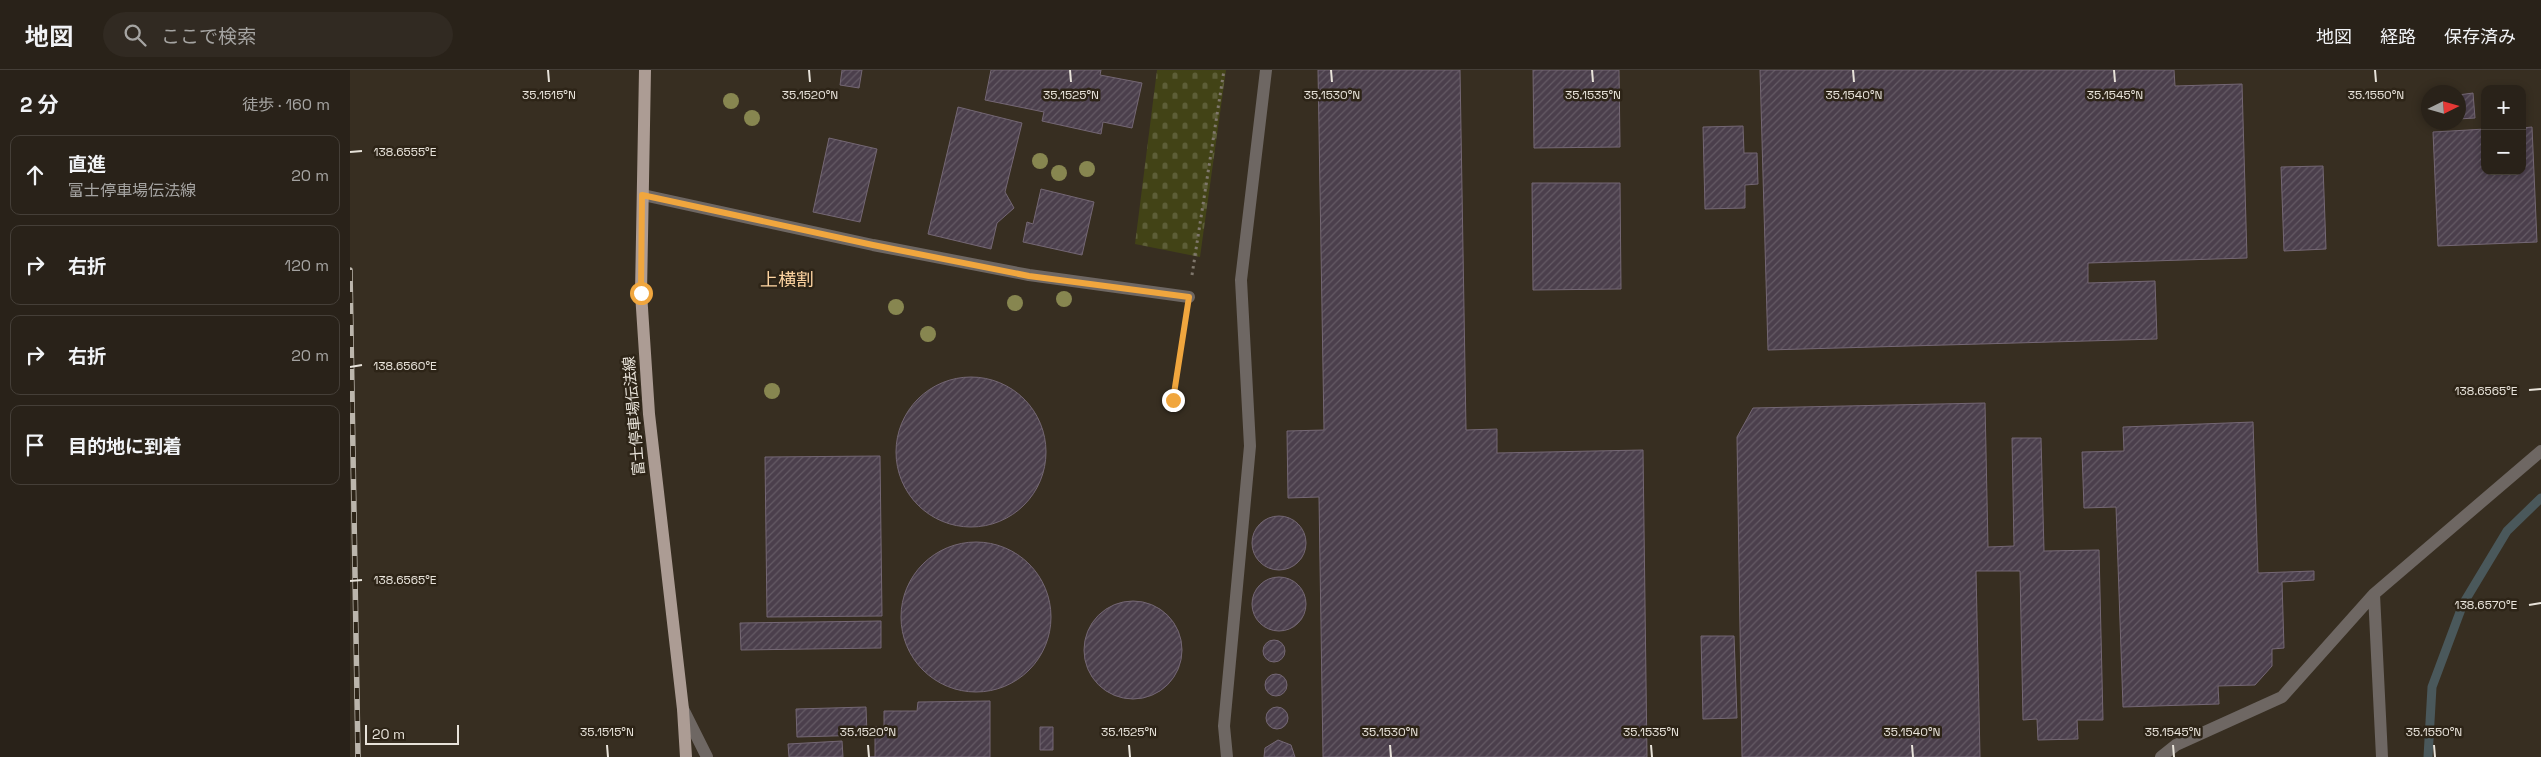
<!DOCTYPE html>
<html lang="ja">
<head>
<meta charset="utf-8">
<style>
	body { margin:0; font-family:"Space Grotesk","Noto Sans JP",sans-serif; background:#312a22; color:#f1f3f6 }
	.controls { position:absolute; right:15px; top:15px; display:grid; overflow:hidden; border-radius:10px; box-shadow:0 2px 8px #0003 }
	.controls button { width:45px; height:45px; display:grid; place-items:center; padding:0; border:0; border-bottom:1px solid #453f38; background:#292219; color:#f1f3f6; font:25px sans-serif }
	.compass { position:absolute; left:2071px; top:15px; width:45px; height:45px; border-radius:50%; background:#292219; box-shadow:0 2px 8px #0003; rotate:85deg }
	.scale { position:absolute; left:15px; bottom:12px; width:94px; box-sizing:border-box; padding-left:5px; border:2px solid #e8e3da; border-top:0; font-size:14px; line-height:18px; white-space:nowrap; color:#e8e3da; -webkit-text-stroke:4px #2d2417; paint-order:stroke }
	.stop { position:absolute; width:15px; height:15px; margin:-11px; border:4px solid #f0a63e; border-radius:50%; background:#fff }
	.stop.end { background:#f0a63e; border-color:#fff; box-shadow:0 1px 5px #0008 }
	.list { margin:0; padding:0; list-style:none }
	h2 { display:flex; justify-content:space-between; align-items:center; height:65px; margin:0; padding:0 20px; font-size:21px }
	h2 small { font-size:16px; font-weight:400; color:#a5a4a2 }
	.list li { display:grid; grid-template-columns:32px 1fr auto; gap:15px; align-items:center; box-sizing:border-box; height:80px; margin:0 10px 10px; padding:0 10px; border:1px solid #453f38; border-radius:10px }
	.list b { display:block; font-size:19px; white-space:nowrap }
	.list p { margin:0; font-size:16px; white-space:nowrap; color:#a5a4a2 }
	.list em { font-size:16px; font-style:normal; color:#a5a4a2 }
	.icon { flex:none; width:28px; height:28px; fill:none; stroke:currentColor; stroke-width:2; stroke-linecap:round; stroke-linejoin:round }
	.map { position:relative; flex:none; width:2191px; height:687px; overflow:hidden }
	header { display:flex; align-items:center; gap:30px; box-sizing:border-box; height:70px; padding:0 25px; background:#292219; border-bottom:1px solid #453f38 }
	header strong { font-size:24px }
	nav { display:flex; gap:28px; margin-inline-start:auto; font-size:18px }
	.search { width:350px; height:45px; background:#312a22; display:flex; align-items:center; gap:12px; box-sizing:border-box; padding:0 18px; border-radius:28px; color:#a5a4a2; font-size:19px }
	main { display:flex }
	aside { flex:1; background:#292219 }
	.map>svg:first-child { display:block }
</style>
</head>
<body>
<header>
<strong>地図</strong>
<div class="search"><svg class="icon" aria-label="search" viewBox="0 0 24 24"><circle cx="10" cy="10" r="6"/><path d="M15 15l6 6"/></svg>ここで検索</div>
<nav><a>地図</a><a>経路</a><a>保存済み</a></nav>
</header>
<main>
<aside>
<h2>2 分<small>徒歩 · 160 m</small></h2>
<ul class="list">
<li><svg class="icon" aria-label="ahead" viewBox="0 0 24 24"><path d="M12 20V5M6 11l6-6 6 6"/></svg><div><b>直進</b><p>富士停車場伝法線</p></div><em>20 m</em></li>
<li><svg class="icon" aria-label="right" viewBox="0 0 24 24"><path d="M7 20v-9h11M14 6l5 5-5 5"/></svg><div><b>右折</b></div><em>120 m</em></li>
<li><svg class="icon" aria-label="right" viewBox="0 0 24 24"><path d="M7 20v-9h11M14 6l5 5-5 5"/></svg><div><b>右折</b></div><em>20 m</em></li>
<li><svg class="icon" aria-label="arrive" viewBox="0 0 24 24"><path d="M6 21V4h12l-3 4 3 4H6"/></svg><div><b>目的地に到着</b></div></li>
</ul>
</aside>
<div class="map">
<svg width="2191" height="687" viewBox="0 0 2191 687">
	<defs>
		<pattern id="cemetery-stones" width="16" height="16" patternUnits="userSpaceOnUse" patternTransform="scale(1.25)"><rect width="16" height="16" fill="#424316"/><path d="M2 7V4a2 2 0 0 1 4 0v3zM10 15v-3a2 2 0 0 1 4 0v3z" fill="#5d5e37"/></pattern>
		<pattern id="building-hatch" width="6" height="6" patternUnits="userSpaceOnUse" patternTransform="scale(1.25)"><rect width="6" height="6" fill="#4b3f4c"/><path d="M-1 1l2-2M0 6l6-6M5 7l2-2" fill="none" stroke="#655b65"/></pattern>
	</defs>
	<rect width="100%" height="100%" fill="#372e21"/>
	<!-- cemetery -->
	<path fill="url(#cemetery-stones)" d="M807,0H876L850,187L785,174Z"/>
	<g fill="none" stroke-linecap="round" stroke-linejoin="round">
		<!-- stream -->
		<path stroke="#4a585b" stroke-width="9" d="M2078,687L2082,617L2113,534L2157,461L2191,428"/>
	</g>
	<!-- building -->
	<path fill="url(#building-hatch)" stroke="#746774" d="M492,0H512L509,18L490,15Z
		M641,0H751L750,5L792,13L782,58L753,52L751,64L692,51L694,42L635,30Z
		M968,0H1110L1116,360L1147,359V383L1293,380L1297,687H973L969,427L938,428L937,361L974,360Z
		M1183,0H1269L1270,77L1184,78Z
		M1410,0H1824L1825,16L1892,14L1897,188L1738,193V213L1805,211L1807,269L1418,280Z
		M2123,23L2125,48L2108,49V25Z
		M608,37L672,53L655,122L664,138L647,153L641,179L578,164Z
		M1393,56L1394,83H1407L1408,114L1395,115V138L1355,139L1353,57Z
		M2182,57L2187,172L2088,176L2083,62L2135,59V101H2172V58Z
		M479,68L527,79L510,152L463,142Z
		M1973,96L1976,179L1934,181L1931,97Z
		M1182,113H1270L1271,219L1183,220Z
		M691,119L744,132L732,185L673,172L677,152L683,154Z
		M546 382a75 75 0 1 1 150 0a75 75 0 1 1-150 0Z
		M1635,333L1638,477L1664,476L1662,368H1691L1694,481L1749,480L1753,650H1727L1728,669L1688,670L1687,649L1673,650L1670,501H1626L1630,687H1392L1387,367L1403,338Z
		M1903,352L1908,503L1964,501V510L1932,512L1934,578L1922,579V596L1905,615L1868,616L1869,634L1773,637L1766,437L1734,438L1732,382L1774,381L1773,357Z
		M530,386L532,546L417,547L415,387Z
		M902 473a27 27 0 1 1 54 0a27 27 0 1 1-54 0Z
		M551 547a75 75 0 1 1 150 0a75 75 0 1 1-150 0Z
		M902 534a27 27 0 1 1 54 0a27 27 0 1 1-54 0Z
		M734 580a49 49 0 1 1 98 0a49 49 0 1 1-98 0Z
		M531,551V578L391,580L390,553Z
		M1351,566H1384L1387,648L1353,649Z
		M913 581a11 11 0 1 1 22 0a11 11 0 1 1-22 0Z
		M915 615a11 11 0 1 1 22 0a11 11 0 1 1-22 0Z
		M640,631V687H520H525V657H534V641H567L568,632Z
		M916 648a11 11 0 1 1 22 0a11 11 0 1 1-22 0Z
		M516,637L517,665L447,667L446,639Z
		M690,657H703V680H690Z
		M928,670L941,675L945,687H914L915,678Z
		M492,671L493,687H439L438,674Z"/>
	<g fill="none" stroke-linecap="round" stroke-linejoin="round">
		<!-- path -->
		<path stroke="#7f776c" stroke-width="3" stroke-dasharray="2.5 4" stroke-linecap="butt" d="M842,205L874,0
			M823,330L836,249"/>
		<!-- minor -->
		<path stroke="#6e6763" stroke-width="12" d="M293,125L523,175L679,205L839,227
			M2024,524L2032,687
			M333,639L357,687
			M877,687L874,656L900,376L891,210L916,0
			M1811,687L1826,675L1932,627L2024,524L2191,381"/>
		<!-- major -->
		<path stroke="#ac9c94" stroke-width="12" d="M295,0L291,223L299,344L333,639L336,687"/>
		<defs>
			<path id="rail" d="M0,200L8,687"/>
		</defs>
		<!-- rail casing -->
		<use href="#rail" stroke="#bcb6ac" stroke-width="5.5"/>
		<!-- rail -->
		<use href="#rail" stroke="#2d2417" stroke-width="4" stroke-dasharray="11" stroke-linecap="butt"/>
	</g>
	<!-- trees -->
	<g fill="#878650">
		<circle cx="381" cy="31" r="8"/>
		<circle cx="402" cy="48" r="8"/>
		<circle cx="690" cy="91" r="8"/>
		<circle cx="737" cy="99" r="8"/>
		<circle cx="709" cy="103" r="8"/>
		<circle cx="714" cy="229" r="8"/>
		<circle cx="665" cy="233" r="8"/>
		<circle cx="546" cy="237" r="8"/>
		<circle cx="578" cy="264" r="8"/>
		<circle cx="422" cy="321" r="8"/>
	</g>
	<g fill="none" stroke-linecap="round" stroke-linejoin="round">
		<!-- route -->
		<path stroke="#f0a63e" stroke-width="6" d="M291,223L292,125L523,175L679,206L839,227L823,330"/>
	</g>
	<!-- ticks -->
	<path fill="none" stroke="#e8e3da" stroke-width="2" d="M198,0L199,12M459,0L460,12M720,0L721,12M981,0L982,12M1242,0L1243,12M1503,0L1504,12M1764,0L1765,12M2025,0L2026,12M0,82L12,81M0,297L12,295M2179,320L2191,319M0,511L12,510M2179,535L2191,533M257,675L258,687M518,675L519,687M779,675L780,687M1040,675L1041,687M1301,675L1302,687M1562,675L1563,687M1823,675L1824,687M2084,675L2085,687"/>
	<g text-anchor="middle" stroke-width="5" stroke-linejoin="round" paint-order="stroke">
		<!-- street labels -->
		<g font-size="15" fill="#e8e3da" stroke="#2d2417">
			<text transform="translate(284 346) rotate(-95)" y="5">富士停車場伝法線</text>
		</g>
		<!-- quarter labels -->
		<g font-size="18" fill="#fcd3a0" stroke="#2d2417">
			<text x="437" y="216">上横割</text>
		</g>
	</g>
	<g font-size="12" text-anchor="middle" fill="#e8e3da" stroke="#2d2417" stroke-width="5" stroke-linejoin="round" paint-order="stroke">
		<text x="199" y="29">35.1515°N</text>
		<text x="460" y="29">35.1520°N</text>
		<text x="721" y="29">35.1525°N</text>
		<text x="982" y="29">35.1530°N</text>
		<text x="1243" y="29">35.1535°N</text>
		<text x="1504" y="29">35.1540°N</text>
		<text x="1765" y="29">35.1545°N</text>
		<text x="2026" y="29">35.1550°N</text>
		<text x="55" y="86">138.6555°E</text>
		<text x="55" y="300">138.6560°E</text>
		<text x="2136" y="325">138.6565°E</text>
		<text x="55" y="514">138.6565°E</text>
		<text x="2136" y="539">138.6570°E</text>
		<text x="257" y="666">35.1515°N</text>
		<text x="518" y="666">35.1520°N</text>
		<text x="779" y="666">35.1525°N</text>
		<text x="1040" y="666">35.1530°N</text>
		<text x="1301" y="666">35.1535°N</text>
		<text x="1562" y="666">35.1540°N</text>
		<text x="1823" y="666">35.1545°N</text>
		<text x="2084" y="666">35.1550°N</text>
	</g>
</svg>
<div class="controls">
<button>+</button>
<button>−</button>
</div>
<svg class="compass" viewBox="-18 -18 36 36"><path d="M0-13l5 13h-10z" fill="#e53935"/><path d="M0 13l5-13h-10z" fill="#a5a4a2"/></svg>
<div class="scale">20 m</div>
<div class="stop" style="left:291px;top:223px"></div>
<div class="stop end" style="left:823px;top:330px"></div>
</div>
</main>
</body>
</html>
